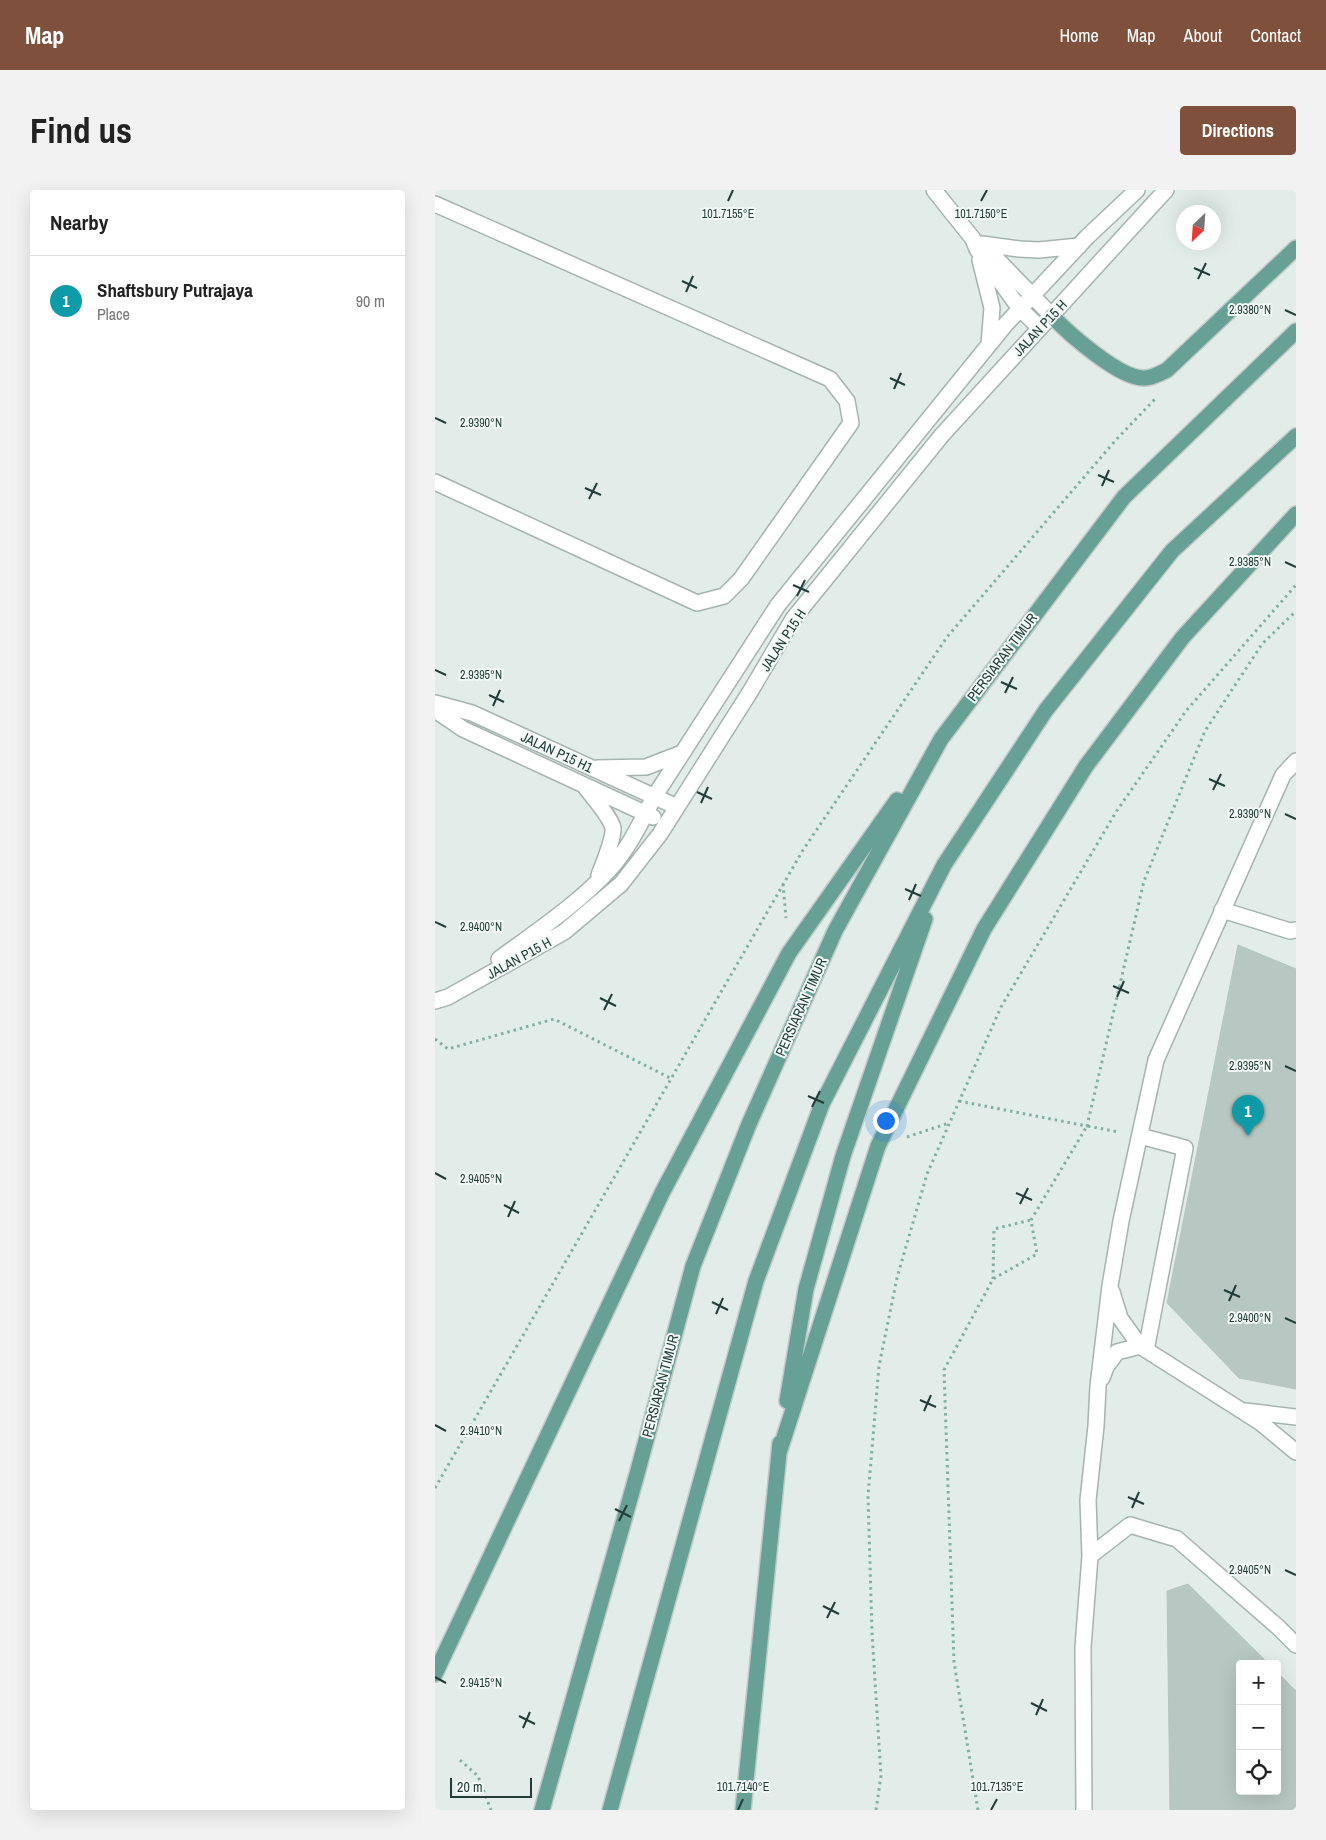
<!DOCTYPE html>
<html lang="en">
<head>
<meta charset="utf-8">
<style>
	body { margin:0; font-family:"Archivo Narrow",sans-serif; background:#f2f2f2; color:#222 }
	.controls { position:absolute; right:15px; bottom:15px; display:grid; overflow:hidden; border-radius:5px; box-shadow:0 5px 20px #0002 }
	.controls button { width:45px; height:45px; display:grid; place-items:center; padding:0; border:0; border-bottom:1px solid #e0e0e0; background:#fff; color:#222; font:25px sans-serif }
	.compass { position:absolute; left:741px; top:15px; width:45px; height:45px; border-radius:50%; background:#fff; box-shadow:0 5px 20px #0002; rotate:205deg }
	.scale { position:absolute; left:15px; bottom:12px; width:82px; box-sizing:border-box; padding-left:5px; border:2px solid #223d38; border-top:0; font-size:14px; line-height:18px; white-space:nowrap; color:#223d38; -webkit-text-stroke:4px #f3f9f6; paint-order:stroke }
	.you { position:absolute; left:450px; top:930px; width:18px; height:18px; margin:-12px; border:4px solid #fff; border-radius:50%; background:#1a73e8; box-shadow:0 0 0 8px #1a73e833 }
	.badge { display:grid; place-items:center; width:32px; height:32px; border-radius:50%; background:#7f513c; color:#fff; font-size:16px; font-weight:700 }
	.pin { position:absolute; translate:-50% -41px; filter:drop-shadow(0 1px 2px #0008) }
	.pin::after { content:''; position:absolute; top:26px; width:18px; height:15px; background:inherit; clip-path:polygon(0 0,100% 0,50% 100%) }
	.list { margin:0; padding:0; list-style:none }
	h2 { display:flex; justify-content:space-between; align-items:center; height:65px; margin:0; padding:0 20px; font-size:21px }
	h2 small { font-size:16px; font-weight:400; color:#767676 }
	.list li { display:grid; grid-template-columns:32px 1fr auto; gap:15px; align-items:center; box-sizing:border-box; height:90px; padding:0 20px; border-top:1px solid #e0e0e0 }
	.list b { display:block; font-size:19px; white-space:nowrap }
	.list p { margin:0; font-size:16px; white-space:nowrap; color:#767676 }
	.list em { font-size:16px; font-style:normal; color:#767676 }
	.icon { flex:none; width:28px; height:28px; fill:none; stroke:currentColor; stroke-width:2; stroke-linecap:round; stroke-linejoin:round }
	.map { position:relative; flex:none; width:861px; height:1620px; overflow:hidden; border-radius:5px }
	header { display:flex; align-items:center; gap:30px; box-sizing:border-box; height:70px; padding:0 25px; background:#7f513c; color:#fff }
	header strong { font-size:24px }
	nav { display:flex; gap:28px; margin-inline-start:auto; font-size:18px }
	.intro { display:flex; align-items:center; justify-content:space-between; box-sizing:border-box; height:120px; padding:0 30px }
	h1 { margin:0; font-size:35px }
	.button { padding:12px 22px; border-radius:5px; background:#7f513c; color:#fff; font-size:18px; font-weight:700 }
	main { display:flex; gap:30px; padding:0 30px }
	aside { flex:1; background:#fff; border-radius:5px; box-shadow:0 5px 20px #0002 }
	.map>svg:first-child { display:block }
</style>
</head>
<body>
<header>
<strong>Map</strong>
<nav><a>Home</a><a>Map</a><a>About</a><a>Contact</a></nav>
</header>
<div class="intro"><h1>Find us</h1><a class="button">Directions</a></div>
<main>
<aside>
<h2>Nearby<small></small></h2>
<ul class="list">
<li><span class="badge" style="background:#0f9aa8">1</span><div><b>Shaftsbury Putrajaya</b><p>Place</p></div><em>90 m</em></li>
</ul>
</aside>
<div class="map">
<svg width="861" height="1620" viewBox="0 0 861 1620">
	<rect width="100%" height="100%" fill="#e2ece8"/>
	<!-- building -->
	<path fill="#b7c7c2" stroke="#b5c6c0" d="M803,755L861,779V1199L804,1188L732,1113Z
		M753,1394L834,1474H805V1601H842V1482L861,1501V1620H735L732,1401Z"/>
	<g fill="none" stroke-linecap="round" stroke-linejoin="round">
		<defs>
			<path id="minor" d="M499,0L538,49L542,59L585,119L605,138
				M0,14L395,189L412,211L416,233L306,389L289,406L262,413L0,292
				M547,54L584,59L604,60L644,56
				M550,57L617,126
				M545,70L557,118L554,154
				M0,513L37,523L242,617
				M0,520L28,539L218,627
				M162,578L211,577L247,563
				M151,598C158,607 176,628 178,638C179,648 168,675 164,685
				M787,720L855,741L861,740
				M64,769C102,741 143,714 175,679C194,658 206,632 219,607L343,415L570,135L652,47L702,0
				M0,811L13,807L129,742L186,694L225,644L315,502L358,429L507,245L731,0
				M705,946L750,958L711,1160
				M677,1102L685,1128L705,1156L826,1233L861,1262
				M667,1188L671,1177L682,1162L705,1156
				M810,1221L861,1227
				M655,1366L653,1310L661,1236L663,1196L675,1096L686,1031L721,870L848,585L861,571
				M649,1620L648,1457L655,1366L695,1335L742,1349L844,1438L861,1455"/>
			<path id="major" d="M617,126C633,143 686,190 710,188C717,188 726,183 732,180L861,58
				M352,1211L371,1099L408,966L490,729
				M344,1263L443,956L549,739L651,576L748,447L861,324
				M0,1484L227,1003L354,763L462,610
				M107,1620L202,1284L258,1076L314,934L400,741L506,549L689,307L861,141
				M175,1620L321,1091L387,914L509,675L611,520L737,361L861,246
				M308,1620L345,1253"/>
		</defs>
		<!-- minor casing -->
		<use href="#minor" stroke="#a5b4b0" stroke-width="18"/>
		<!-- major casing -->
		<use href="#major" stroke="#c1c9c7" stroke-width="18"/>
		<!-- path -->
		<path stroke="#83afa5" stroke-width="3" stroke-dasharray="2.5 4" stroke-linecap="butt" d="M348,694L351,728
			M0,849L13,859L119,829L235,888
			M524,911L652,936L709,691L770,541L827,454L861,421
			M472,947L514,933
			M558,1089L559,1039L596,1030
			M0,1298L368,660L512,447L680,251L720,209
			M25,1570L43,1586L56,1620
			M441,1620L446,1586L437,1443L433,1306L444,1176L462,1088L492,984L566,817L681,622L751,521L861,395
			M543,1620L519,1472L509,1180L558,1089L602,1064L596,1030L652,936L684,942"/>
		<!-- minor -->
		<use href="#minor" stroke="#fff" stroke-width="15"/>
		<!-- major -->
		<use href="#major" stroke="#67a196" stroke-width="15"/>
	</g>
	<!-- ticks -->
	<path fill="none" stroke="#223d38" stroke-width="2" d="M293,11L298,0M546,11L552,0M759,78L775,85M763,89L771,73M247,91L262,98M251,102L258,86M850,120L861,125M455,188L470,195M459,199L466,183M0,228L11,233M663,285L679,292M667,296L674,280M150,298L166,305M154,309L162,293M850,372L861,377M358,395L374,402M362,406L370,390M0,480L11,485M566,492L582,499M570,503L578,487M54,505L69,512M58,516L65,500M774,589L790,596M778,600L786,584M262,602L277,609M266,613L273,597M850,624L861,629M470,699L486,706M474,710L481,694M0,732L11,737M678,796L694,803M682,807L689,791M165,808L181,816M169,820L177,804M850,876L861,881M373,906L389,913M377,917L385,901M0,983L11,989M581,1003L597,1010M585,1014L593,998M69,1015L84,1023M73,1027L80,1011M789,1100L805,1107M794,1111L801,1095M277,1112L293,1120M281,1124L288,1108M850,1128L861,1133M485,1210L501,1217M489,1221L496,1205M0,1235L11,1241M693,1307L709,1314M697,1318L704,1302M180,1319L196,1327M184,1331L192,1315M850,1380L861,1385M388,1416L404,1424M392,1428L400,1412M0,1487L11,1493M596,1513L612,1521M601,1525L608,1509M84,1526L100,1534M88,1538L95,1522M303,1620L308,1609M556,1620L562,1609"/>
	<g text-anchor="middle" stroke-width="4" stroke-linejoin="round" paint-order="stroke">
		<!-- street labels -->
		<g font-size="14" fill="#223d38" stroke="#f3f9f6">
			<text transform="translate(605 138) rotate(-47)" y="5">JALAN P15 H</text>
			<text transform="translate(348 450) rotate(-57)" y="5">JALAN P15 H</text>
			<text transform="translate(567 467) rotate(-53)" y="5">PERSIARAN TIMUR</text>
			<text transform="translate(122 562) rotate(25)" y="5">JALAN P15 H1</text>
			<text transform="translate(84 768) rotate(-29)" y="5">JALAN P15 H</text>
			<text transform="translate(366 817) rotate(-66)" y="5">PERSIARAN TIMUR</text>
			<text transform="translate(225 1196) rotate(-75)" y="5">PERSIARAN TIMUR</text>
		</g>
	</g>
	<g font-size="12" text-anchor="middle" fill="#223d38" stroke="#f3f9f6" stroke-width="4" stroke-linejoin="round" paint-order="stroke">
		<text x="546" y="28">101.7150°E</text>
		<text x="293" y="28">101.7155°E</text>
		<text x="815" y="124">2.9380°N</text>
		<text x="46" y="237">2.9390°N</text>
		<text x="815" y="376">2.9385°N</text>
		<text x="46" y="489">2.9395°N</text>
		<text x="815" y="628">2.9390°N</text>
		<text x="46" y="741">2.9400°N</text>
		<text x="815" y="880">2.9395°N</text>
		<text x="46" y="993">2.9405°N</text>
		<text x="815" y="1132">2.9400°N</text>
		<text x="46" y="1245">2.9410°N</text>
		<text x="815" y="1384">2.9405°N</text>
		<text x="46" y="1497">2.9415°N</text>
		<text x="308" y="1601">101.7140°E</text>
		<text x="562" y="1601">101.7135°E</text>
	</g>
</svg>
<div class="controls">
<button>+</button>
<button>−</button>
<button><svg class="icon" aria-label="locate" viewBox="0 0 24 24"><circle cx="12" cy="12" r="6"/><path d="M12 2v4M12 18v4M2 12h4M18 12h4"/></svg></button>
</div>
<svg class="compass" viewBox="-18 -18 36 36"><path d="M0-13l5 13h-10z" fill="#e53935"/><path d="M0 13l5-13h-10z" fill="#767676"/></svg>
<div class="scale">20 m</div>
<div class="you"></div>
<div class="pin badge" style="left:813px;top:946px;background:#0f9aa8">1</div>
</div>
</main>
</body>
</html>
